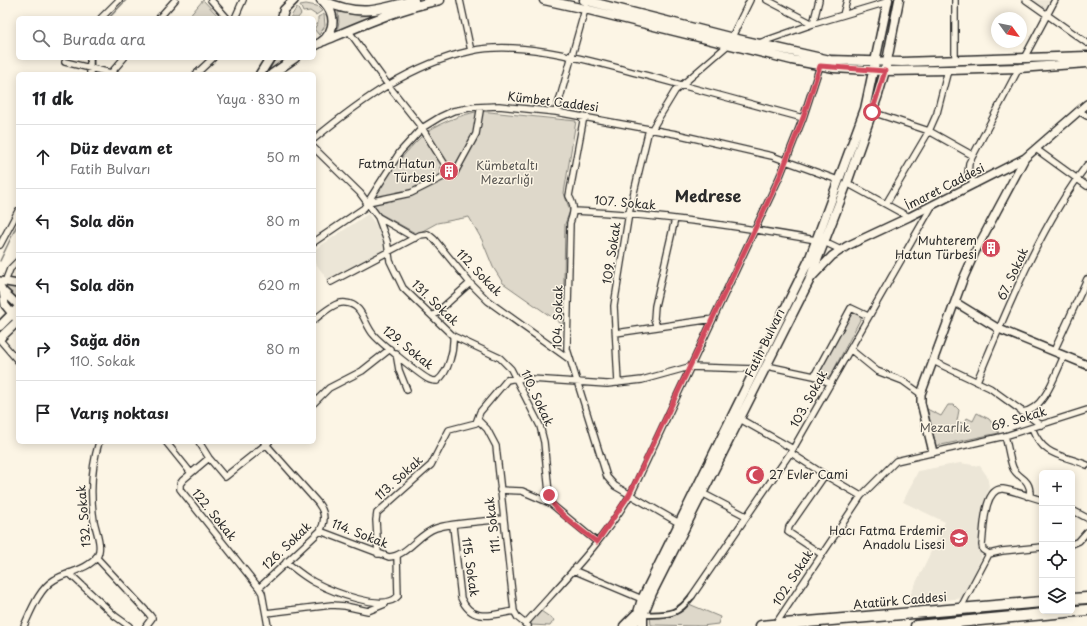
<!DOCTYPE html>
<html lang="tr">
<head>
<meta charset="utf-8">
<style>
	body { margin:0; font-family:"Playpen Sans",sans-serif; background:#f2f2f2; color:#202124 }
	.controls { position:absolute; right:12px; bottom:12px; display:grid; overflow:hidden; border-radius:6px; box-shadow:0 2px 10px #0003 }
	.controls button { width:36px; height:36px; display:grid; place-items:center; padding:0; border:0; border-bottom:1px solid #e0e0e0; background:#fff; color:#202124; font:20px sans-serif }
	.compass { position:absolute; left:991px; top:12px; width:36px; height:36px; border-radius:50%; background:#fff; box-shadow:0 2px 10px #0003; rotate:123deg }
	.stop { position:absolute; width:12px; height:12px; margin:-9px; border:3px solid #d1495b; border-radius:50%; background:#fff }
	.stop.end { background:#d1495b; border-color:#fff; box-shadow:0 1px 4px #0008 }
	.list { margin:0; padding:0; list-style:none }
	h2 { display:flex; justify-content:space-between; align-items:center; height:52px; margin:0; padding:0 16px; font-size:17px }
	h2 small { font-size:13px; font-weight:400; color:#757577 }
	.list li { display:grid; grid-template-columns:26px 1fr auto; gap:12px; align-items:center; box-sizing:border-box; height:64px; padding:0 16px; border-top:1px solid #e0e0e0 }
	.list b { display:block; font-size:15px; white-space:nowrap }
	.list p { margin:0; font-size:13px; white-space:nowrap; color:#757577 }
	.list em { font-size:13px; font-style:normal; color:#757577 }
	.icon { flex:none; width:22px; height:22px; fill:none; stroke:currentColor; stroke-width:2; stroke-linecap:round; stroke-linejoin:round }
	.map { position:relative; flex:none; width:1087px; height:626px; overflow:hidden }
	.search { position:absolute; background:#fff; box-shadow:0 2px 10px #0003; left:16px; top:16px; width:300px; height:44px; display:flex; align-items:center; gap:10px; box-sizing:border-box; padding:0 14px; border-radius:6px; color:#757577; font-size:15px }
	.panel { position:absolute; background:#fff; box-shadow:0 2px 10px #0003; left:16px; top:72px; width:300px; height:372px; border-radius:6px }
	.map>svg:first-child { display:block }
</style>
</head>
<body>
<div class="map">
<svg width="1087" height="626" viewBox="0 0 1087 626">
	<rect width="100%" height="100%" fill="#fcf5e5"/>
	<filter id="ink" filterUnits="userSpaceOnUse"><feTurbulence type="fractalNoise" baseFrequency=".025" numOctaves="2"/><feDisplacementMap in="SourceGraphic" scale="8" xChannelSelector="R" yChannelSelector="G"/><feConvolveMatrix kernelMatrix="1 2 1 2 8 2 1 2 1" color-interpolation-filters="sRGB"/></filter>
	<g filter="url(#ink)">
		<!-- built -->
		<path fill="#ece6d7" d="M1032,0H1051L1045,10Z
			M368,214L378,228L386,249L327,279L314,261V250Z
			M960,463L980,466L987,476L989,486L983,509L981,558L964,598L906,604L945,522L903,502L918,471Z"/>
		<!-- green -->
		<path fill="#ded8ca" stroke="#84827a" d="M203,0L218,16L217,18H188Z
			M306,4L317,6L322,11L316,15L310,11L303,12L300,5Z
			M297,7L301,14L298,18H290Z
			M338,12L360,16L373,15V17L337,31L339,22Z
			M324,14L325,26L319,35L314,29L318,23V17Z
			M276,58H290L267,74Z
			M480,111L576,121L564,193L570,211L565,224L563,325L503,283L493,267L482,240L469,217L437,223L417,234L379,213C377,209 373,204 374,199C377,185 416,139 428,131C444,121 461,115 480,111Z
			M3,284L18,288V297L0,293Z
			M852,311L862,316L830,377L820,372Z
			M948,405H954L959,410L957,421L964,424L967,418L973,421L977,413L989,419L999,433L936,446L927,409L941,416Z
			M689,604L720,617L718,624L702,626L651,625L650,616C665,615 680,618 689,604Z
			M541,611L554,620L550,626L531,625V621Z"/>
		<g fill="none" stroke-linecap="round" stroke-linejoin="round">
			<!-- stream -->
			<path stroke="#7d7b74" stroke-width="1.5" d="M109,18L126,0
				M94,66V58
				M0,261L18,223"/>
			<defs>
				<path id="pedestrian" d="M643,615C668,614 676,617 692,596"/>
				<path id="minor" d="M211,0L227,18
					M460,0L471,51
					M767,0L813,24L819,0
					M1026,0L1087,43
					M843,15L847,0
					M101,18L119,0
					M159,18L175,0
					M235,18L243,0
					M348,30L388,85L422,128L444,163L445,176H453L476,134L480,111
					M759,43L813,24L887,2
					M1024,58L1055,0
					M955,61V0
					M65,62L115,74
					M111,73L124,58
					M90,74V58
					M196,74L213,58
					M1079,111L1087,116
					M556,112L586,6
					M872,112L929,131L972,155
					M584,116L569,196C575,206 574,212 570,223L567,349L607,477L615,486L679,523
					M652,129L675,91L728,45L750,0
					M314,139C360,101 411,64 471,51C523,39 597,63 648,76C700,90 751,104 803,118
					M314,148L360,193L378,217L415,238
					M1036,149L1087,186
					M847,183L909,217
					M975,184L968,174L969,163L1019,68
					M368,202L411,193L445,176
					M886,204L929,131L937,113L948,70
					M574,211C656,214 736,226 816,240
					M314,242L364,208L400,152L422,128L440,117L453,111L475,107L499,106L556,112L676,134L772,156L838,180
					M824,242L841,250
					M0,245L18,211
					M5,282L10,269L18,261
					M331,282L420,235L428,234L434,239L470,283L488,301L569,359
					M433,316L470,283
					M314,320C322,314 335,301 346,303C362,304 364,323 373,334C378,341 419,374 428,379C431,381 434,381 437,381C449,372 454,350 453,336L403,288L390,261L387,241L378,217
					M657,327L654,319L655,306L675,219
					M616,333L713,319
					M453,336L500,358L511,369L540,426L544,442L550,503L597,542
					M0,340L18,361
					M850,349L877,371L903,381L921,394
					M1054,351L1087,279
					M396,353L399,370L407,390
					M933,361L990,388L1041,425
					M767,366L814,376L830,383
					M814,376L851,308L868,316
					M977,381C1007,310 1040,226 1087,165
					M618,383L614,306L629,213L649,129
					M314,403L329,388L362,371L390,349
					M1022,412C1045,410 1055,374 1064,356
					M740,419L793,449
					M478,420L487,429L496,446L514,611L518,618L528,626
					M1032,428C1044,458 1062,454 1087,465
					M1005,436C1008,446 1009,458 1013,468C1018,479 1030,477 1030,494L1027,496
					M166,442L191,473
					M199,442L209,458L225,477L269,442
					M791,453L825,475L789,527L788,532L821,554
					M209,458L183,480L180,484V489L259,588L262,593L268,626
					M825,475L861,496
					M500,490L522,491L550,503
					M702,493L746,516
					M1072,510L1087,518
					M453,526L461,598C472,623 491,615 514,611
					M320,531L389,557C407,556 418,534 436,528C454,522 484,522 503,519
					M1072,544L1079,541L1087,532
					M378,554L376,520L377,513L431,465L449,430L476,423L480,412L507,380L516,378L607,384L642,380L689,367L756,369
					M989,554L983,550L982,545C984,532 983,487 1003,489C1016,491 1030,497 1042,500
					M96,557L149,614L152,618L146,626
					M286,562C295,569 304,577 314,582C331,591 384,613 398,596L397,556
					M573,570L642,599
					M69,573L115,616L129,626
					M259,588L320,531C326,521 325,512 318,503L264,442
					M692,596L793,449L932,206
					M960,609L989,554L1002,551L1042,547
					M266,613L332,605L345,606L368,611L385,604
					M525,624C563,581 605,540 633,490L780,176L803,118L820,66
					M775,625L861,496L896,461L1005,436L1087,410
					M24,626C31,611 39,589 54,580C67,572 87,570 97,557C103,547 96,531 94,521C90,494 91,468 99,442"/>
				<path id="tertiary" d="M811,278L832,256L847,246L909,217L1025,158L1087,104
					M0,281L18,284
					M0,286L3,291L5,305L18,321
					M3,291L18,305
					M955,302L999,329L1087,365
					M933,452L921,403V394L964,277L976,250L1025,158"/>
				<path id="secondary" d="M321,0C360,17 376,11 414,0
					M544,0L585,9L792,60L834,68L885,71L948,70L1019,68L1087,63
					M584,0L733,38L830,60L902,62L1087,56
					M282,18L284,10L294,0
					M324,41C362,25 400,8 440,0
					M314,46C333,38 339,18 324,2
					M260,74L270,58
					M272,74L295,58
					M0,326L18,308
					M0,338L18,321
					M624,626L636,614
					M634,626L642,599L809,260L865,109L888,0
					M643,626V615L652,593L809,281L847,183L878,95L885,71L899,0"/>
				<path id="trunk" d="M1072,599L1087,598
					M761,626L1042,602
					M916,626L1087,610"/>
			</defs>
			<!-- pedestrian casing -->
			<use href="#pedestrian" stroke="#2b2b2b" stroke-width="8"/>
			<!-- minor casing -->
			<use href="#minor" stroke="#2b2b2b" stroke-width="8"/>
			<!-- tertiary casing -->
			<use href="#tertiary" stroke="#2b2b2b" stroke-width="10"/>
			<!-- secondary casing -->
			<use href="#secondary" stroke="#2b2b2b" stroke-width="11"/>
			<!-- trunk casing -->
			<use href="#trunk" stroke="#2b2b2b" stroke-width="13"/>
			<!-- pedestrian -->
			<use href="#pedestrian" stroke="#fcf5e5" stroke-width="4.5"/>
			<!-- minor -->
			<use href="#minor" stroke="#fcf5e5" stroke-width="5.5"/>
			<!-- tertiary -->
			<use href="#tertiary" stroke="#fcf5e5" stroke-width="7"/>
			<!-- secondary -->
			<use href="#secondary" stroke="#fcf5e5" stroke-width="8"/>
			<!-- trunk -->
			<use href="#trunk" stroke="#fcf5e5" stroke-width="10"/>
		</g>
	</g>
	<g fill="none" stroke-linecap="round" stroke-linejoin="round" filter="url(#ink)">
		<!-- route -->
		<path stroke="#d1495b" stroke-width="5" d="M549,495C552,511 583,531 597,542L629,495L780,176L803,118L820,66L885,71L872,112"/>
	</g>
	<!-- icons -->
	<defs>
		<symbol id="building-disc" viewBox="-11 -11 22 22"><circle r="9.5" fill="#d1495b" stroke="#fcf5e5"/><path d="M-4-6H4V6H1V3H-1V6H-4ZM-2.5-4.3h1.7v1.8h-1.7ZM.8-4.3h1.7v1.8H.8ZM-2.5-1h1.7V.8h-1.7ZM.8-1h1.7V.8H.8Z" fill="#fff"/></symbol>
		<symbol id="mosque-disc" viewBox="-11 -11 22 22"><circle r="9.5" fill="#d1495b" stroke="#fcf5e5"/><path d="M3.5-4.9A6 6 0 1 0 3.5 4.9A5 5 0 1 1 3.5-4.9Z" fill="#fff"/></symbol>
		<symbol id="school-disc" viewBox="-11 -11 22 22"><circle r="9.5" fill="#d1495b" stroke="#fcf5e5"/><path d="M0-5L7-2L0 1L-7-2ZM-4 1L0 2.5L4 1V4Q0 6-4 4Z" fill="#fff"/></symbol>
	</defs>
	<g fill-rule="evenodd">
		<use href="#building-disc" x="438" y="160" width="22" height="22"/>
		<use href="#building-disc" x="980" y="237" width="22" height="22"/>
		<use href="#mosque-disc" x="744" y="464" width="22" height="22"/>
		<use href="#school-disc" x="948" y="527" width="22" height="22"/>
	</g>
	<g text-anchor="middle" stroke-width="3" stroke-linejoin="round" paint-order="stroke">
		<!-- street labels -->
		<g font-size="12" fill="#2b2b2b" stroke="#fcf5e5">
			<text transform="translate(553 102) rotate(7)" y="4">Kümbet Caddesi</text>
			<text transform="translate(945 187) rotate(-27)" y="4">İmaret Caddesi</text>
			<text transform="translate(625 203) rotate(5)" y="4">107. Sokak</text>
			<text transform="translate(612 253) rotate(-81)" y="4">109. Sokak</text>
			<text transform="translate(479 273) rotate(46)" y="4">112. Sokak</text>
			<text transform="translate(1013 274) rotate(-65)" y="4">67. Sokak</text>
			<text transform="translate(435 303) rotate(44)" y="4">131. Sokak</text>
			<text transform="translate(558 317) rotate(-89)" y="4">104. Sokak</text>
			<text transform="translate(765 343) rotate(-64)" y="4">Fatih Bulvarı</text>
			<text transform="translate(408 348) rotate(39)" y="4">129. Sokak</text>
			<text transform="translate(537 398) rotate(65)" y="4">110. Sokak</text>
			<text transform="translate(809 399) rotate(-61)" y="4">103. Sokak</text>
			<text transform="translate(1019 419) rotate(-16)" y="4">69. Sokak</text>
			<text transform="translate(399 478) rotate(-42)" y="4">113. Sokak</text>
			<text transform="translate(214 515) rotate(51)" y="4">122. Sokak</text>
			<text transform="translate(84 516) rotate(-95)" y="4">132. Sokak</text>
			<text transform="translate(493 525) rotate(-97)" y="4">111. Sokak</text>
			<text transform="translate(360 534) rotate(21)" y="4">114. Sokak</text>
			<text transform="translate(287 546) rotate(-44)" y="4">126. Sokak</text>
			<text transform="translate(470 567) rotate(82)" y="4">115. Sokak</text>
			<text transform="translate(793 578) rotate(-57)" y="4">102. Sokak</text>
			<text transform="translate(900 601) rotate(-5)" y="4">Atatürk Caddesi</text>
		</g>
		<!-- poi labels -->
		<g font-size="12" fill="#2b2b2b" stroke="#fcf5e5" text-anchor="end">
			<text x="435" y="168">Fatma Hatun<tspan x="435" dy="14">Türbesi</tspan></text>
			<text x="977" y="245">Muhterem<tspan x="977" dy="14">Hatun Türbesi</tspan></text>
			<text x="769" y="479" text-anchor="start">27 Evler Cami</text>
			<text x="945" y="535">Hacı Fatma Erdemir<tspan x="945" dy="14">Anadolu Lisesi</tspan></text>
		</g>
		<!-- park labels -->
		<g font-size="12" fill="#585653" stroke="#fcf5e5">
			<text x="507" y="170">Kümbetaltı<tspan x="507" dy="14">Mezarlığı</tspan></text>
			<text x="945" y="432">Mezarlık</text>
		</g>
		<!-- district labels -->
		<g font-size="16" font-weight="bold" fill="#2b2b2b" stroke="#fcf5e5">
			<text x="708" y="202">Medrese</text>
		</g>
	</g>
</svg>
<div class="controls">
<button>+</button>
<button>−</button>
<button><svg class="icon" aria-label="locate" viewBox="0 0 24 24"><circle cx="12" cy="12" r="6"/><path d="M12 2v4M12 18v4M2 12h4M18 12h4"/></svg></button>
<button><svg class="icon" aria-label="layers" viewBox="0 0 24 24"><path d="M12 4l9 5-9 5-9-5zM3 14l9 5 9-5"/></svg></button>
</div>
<svg class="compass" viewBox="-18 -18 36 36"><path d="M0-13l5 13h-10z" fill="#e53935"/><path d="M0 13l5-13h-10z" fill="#757577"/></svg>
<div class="stop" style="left:872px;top:112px"></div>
<div class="stop end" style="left:549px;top:495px"></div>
<div class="search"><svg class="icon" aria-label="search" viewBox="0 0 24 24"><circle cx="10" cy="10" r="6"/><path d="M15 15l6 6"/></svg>Burada ara</div>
<section class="panel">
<h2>11 dk<small>Yaya · 830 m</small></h2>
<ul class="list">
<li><svg class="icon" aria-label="ahead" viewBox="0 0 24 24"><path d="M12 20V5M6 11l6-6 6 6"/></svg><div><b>Düz devam et</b><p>Fatih Bulvarı</p></div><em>50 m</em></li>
<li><svg class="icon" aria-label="left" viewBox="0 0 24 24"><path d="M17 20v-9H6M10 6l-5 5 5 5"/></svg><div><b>Sola dön</b></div><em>80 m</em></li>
<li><svg class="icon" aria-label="left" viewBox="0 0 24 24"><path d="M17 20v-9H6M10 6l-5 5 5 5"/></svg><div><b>Sola dön</b></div><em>620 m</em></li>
<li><svg class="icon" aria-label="right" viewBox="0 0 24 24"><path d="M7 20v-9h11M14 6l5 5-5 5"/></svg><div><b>Sağa dön</b><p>110. Sokak</p></div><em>80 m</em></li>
<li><svg class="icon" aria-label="arrive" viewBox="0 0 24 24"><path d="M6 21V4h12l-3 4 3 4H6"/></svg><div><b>Varış noktası</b></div></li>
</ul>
</section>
</div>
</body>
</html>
